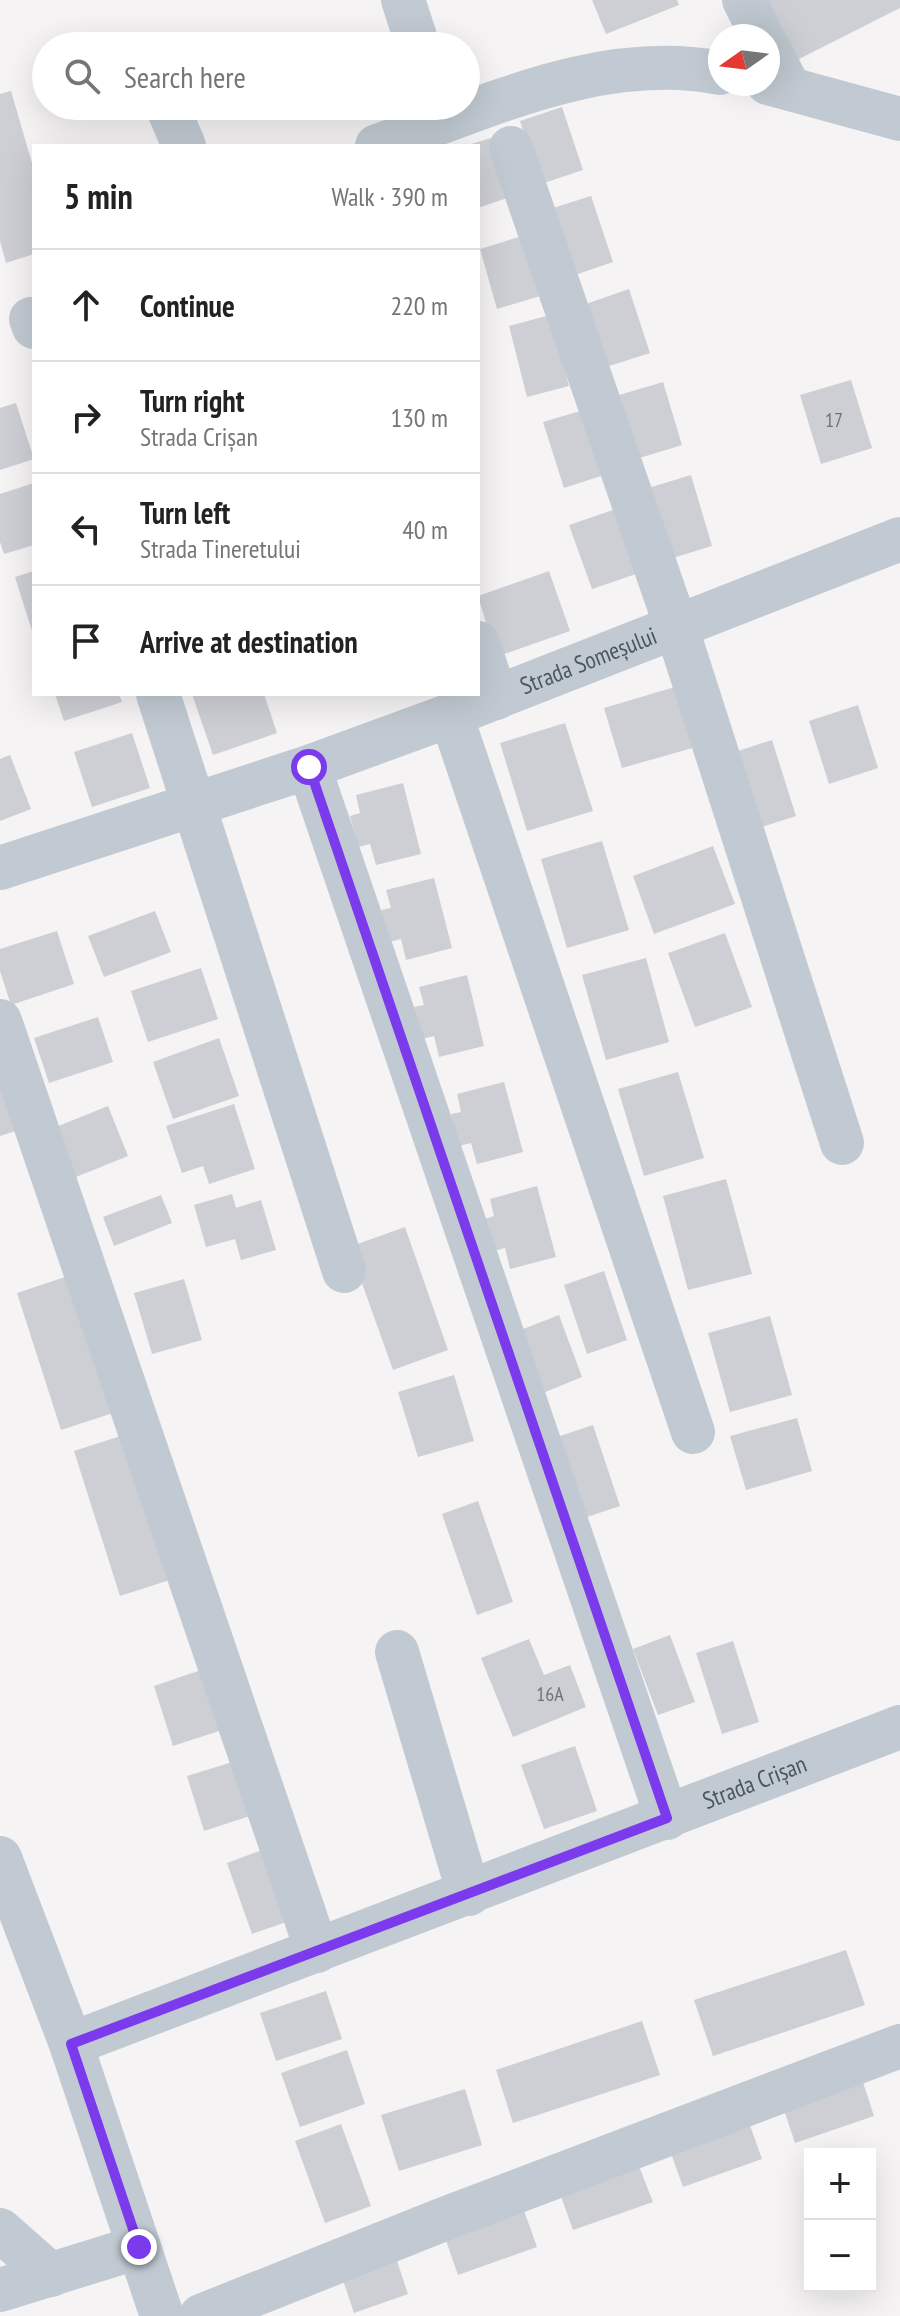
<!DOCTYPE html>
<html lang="en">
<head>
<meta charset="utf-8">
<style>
	body { margin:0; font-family:"PT Sans Narrow",sans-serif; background:#f6f6f6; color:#222 }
	.controls { position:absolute; right:24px; bottom:24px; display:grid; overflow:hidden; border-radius:0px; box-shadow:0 8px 32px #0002 }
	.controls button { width:72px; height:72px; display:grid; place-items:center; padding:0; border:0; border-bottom:2px solid #e0e0e0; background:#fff; color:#222; font:40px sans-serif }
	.compass { position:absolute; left:708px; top:24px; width:72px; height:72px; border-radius:50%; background:#fff; box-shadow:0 8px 32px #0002; rotate:256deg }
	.stop { position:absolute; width:24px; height:24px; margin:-18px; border:6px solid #7c3aed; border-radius:50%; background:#fff }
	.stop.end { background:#7c3aed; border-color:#fff; box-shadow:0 2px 8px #0008 }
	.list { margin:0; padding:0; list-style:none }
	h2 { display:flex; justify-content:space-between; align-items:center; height:104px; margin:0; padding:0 32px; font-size:34px }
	h2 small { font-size:26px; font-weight:400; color:#767676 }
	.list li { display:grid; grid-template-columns:52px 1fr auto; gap:24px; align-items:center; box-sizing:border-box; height:112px; padding:0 32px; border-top:2px solid #e0e0e0 }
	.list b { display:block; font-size:30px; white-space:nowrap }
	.list p { margin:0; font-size:26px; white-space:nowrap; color:#767676 }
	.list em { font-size:26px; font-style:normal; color:#767676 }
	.icon { flex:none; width:44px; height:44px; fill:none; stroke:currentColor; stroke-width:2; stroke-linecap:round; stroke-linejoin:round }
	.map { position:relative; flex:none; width:900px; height:2316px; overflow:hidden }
	.search { position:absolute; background:#fff; box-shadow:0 8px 32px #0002; left:32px; top:32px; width:448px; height:88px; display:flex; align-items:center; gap:20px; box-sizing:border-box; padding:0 28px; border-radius:44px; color:#767676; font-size:30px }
	.panel { position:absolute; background:#fff; box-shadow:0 8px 32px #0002; left:32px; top:144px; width:448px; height:552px; border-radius:0px }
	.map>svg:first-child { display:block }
</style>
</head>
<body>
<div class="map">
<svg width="900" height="2316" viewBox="0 0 900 2316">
	<rect width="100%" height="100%" fill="#f5f3f3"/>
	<!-- building -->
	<path fill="#cdcfd5" d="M592,0H677L679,5L606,34Z
		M762,0H900V8L795,61Z
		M11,91L34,170V254L6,263L0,241V94Z
		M562,107L583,170L541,184L520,121Z
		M491,138L510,197L478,208V146L468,145Z
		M591,196L613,262L575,275L553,208Z
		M522,236L540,296L497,309L480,249Z
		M629,289L650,353L606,367L586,304Z
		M550,315L569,386L527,397L509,326Z
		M851,380L872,448L821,464L800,395Z
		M663,382L682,445L636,459L616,396Z
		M16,403L34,459L0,470V408Z
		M587,409L607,474L564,488L543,422Z
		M691,475L712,546L666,560L645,489Z
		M34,483V545L4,554L0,542V494Z
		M613,510L636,574L592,589L569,525Z
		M34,571V634H33L15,577Z
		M549,571L570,631L496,657L478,596Z
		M685,684L703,745L622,768L604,708Z
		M55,694H119L122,702L64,721Z
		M192,694H264L277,733L213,755Z
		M858,705L878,768L829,784L809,721Z
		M565,723L593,811L527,831L500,743Z
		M132,733L150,788L92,807L74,752Z
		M772,740L796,816L762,827L738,751Z
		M10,755L31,809L0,821V759Z
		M403,783L421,854L376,865L370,844L358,847L350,816L360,813L356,795Z
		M602,841L629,930L567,948L541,859Z
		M713,846L735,904L654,934L633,876Z
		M434,878L452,948L406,960L401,939L389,942L381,910L391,908L386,890Z
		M155,911L171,952L104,977L88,936Z
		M57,931L74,984L11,1005L0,971V949Z
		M725,933L752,1007L695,1027L668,953Z
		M646,958L669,1042L606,1060L582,975Z
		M201,968L218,1019L148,1042L131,991Z
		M467,975L484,1046L439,1057L434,1036L422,1039L414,1007L424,1005L419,987Z
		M98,1017L113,1062L49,1083L34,1038Z
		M219,1038L239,1096L173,1119L153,1062Z
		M678,1072L704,1158L644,1176L618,1089Z
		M0,1082L16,1131L0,1136Z
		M504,1082L523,1152L477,1164L471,1143L459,1146L451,1114L461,1112L457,1094Z
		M234,1104L255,1169L209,1184L203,1166L182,1173L166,1126Z
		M108,1106L128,1156L66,1181L46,1131Z
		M726,1179L752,1274L688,1290L663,1196Z
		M537,1186L556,1257L510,1269L505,1248L493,1251L485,1219L494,1216L490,1199Z
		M232,1194L236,1208L261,1200L276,1250L241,1260L235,1239L206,1247L194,1205Z
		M161,1195L172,1223L114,1246L103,1217Z
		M405,1227L448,1350L393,1370L349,1247Z
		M604,1271L627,1340L587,1354L564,1285Z
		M74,1274L119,1411L61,1430L17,1293Z
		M184,1279L202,1340L152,1354L134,1293Z
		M559,1315L582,1377L538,1395L513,1333Z
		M770,1316L792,1395L730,1412L708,1333Z
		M454,1375L474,1441L418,1457L398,1392Z
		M797,1418L812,1471L746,1490L730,1436Z
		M593,1425L620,1506L578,1520L551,1439Z
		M130,1433L176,1578L120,1596L74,1451Z
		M478,1501L513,1602L477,1615L442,1514Z
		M670,1635L695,1702L658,1715L633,1649Z
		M529,1639L544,1675L570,1665L586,1707L513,1737L481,1658Z
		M733,1641L759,1722L722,1734L696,1653Z
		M201,1670L222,1730L173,1746L154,1686Z
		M575,1746L597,1811L544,1829L521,1765Z
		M239,1760L256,1814L204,1831L187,1776Z
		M270,1847L295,1919L252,1934L227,1863Z
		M846,1950L865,2005L713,2056L694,2000Z
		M326,1991L342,2039L276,2061L260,2013Z
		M642,2021L660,2075L513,2123L496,2070Z
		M347,2050L365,2104L300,2127L281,2073Z
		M860,2073L874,2116L795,2143L781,2101Z
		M465,2089L482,2145L399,2171L381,2115Z
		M747,2117L762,2159L683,2187L668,2145Z
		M341,2124L371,2206L325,2223L295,2141Z
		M637,2161L653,2202L573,2230L558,2188Z
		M522,2205L537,2247L458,2275L443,2232Z
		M394,2252L408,2294L354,2313L340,2271Z"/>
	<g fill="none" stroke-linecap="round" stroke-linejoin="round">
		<!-- minor -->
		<g stroke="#c1cad2" stroke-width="44">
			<path d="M403,0L418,46"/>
			<path d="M744,0L762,36"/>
			<path d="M768,47L789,88"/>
			<path d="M768,83L900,119"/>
			<path d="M167,106L184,146"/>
			<path d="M377,146C486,108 602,50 720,73"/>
			<path d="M511,148L677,629L842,1143"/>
			<path d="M31,319L34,327"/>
			<path d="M478,643L496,698"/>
			<path d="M158,694L344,1271"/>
			<path d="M451,715L693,1432"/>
			<path d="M309,767L667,1818"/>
			<path id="s1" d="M0,868L309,767L451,715L900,539"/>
			<path d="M0,1021L317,1951"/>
			<path d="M397,1652L469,1894"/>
			<path d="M0,1858L71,2044L162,2316"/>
			<path id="s2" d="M71,2044L900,1727"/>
			<path d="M0,2230L51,2275"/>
			<path d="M0,2290L139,2247"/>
			<path d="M201,2316L439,2221L900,2046"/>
		</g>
	</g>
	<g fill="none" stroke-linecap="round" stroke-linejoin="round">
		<!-- route -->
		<path stroke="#7c3aed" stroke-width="10" d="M139,2247L71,2044L667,1818L309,767"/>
	</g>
	<g text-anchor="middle" stroke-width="6" stroke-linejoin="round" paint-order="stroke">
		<!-- number labels -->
		<g font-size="20" fill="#6b747e">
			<text x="834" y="427">17</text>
			<text x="550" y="1701">16A</text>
		</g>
		<!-- street labels -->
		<g font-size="24" fill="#4a5661" stroke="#fff">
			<text dy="8" stroke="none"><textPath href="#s1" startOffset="624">Strada Someșului</textPath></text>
			<text dy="8" stroke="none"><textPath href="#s2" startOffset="732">Strada Crișan</textPath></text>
		</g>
	</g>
</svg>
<div class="controls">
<button>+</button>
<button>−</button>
</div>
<svg class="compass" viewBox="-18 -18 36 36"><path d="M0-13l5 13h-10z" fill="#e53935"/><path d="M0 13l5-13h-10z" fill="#767676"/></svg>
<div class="stop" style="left:309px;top:767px"></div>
<div class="stop end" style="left:139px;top:2247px"></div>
<div class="search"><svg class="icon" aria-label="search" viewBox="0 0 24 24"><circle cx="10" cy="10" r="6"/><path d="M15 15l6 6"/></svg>Search here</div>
<section class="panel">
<h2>5 min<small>Walk · 390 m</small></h2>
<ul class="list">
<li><svg class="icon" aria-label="ahead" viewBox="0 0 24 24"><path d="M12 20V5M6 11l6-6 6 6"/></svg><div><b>Continue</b></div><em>220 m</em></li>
<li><svg class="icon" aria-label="right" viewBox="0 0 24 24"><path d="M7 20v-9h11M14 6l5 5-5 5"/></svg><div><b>Turn right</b><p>Strada Crișan</p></div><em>130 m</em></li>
<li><svg class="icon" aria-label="left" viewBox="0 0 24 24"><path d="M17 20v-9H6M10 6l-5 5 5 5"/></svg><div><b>Turn left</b><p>Strada Tineretului</p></div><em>40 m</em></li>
<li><svg class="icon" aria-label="arrive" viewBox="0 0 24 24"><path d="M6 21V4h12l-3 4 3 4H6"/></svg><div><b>Arrive at destination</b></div></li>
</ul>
</section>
</div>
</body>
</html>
